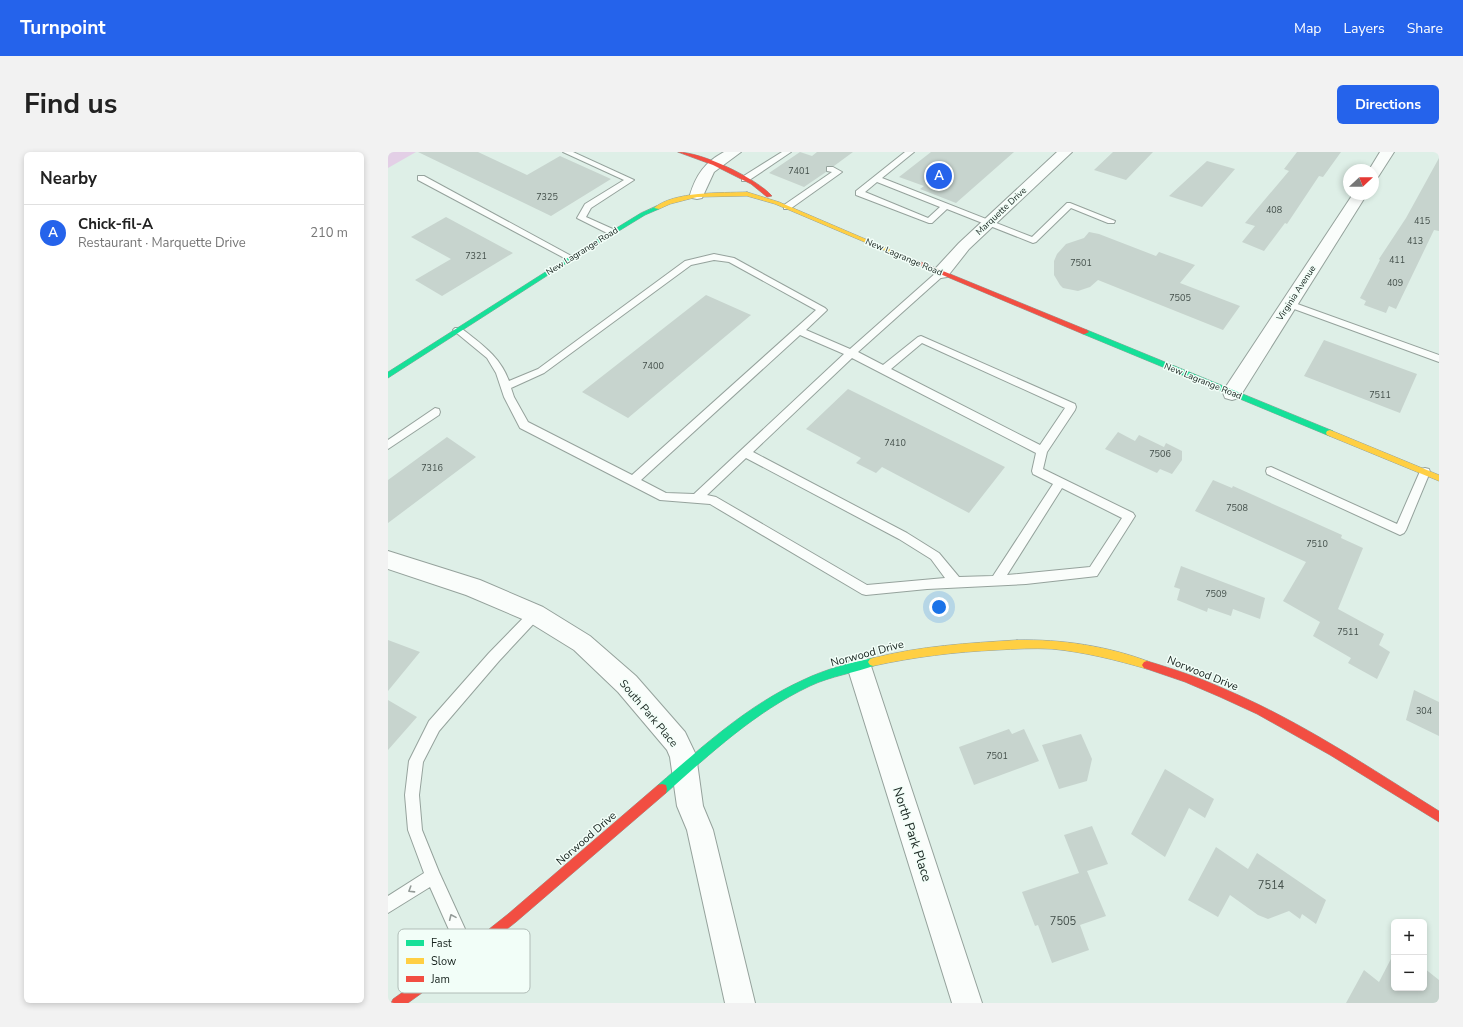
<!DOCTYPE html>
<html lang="en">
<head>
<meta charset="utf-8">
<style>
	body { margin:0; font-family:"Nunito Sans",sans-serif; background:#f2f2f2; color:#222 }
	.controls { position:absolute; right:12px; bottom:12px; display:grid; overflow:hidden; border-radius:6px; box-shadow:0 2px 6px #0003 }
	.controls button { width:36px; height:36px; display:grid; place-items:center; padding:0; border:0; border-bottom:1px solid #e0e0e0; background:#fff; color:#222; font:20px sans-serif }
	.compass { position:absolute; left:955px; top:12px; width:36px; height:36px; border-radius:50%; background:#fff; box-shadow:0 2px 6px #0003; rotate:68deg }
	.you { position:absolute; left:551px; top:455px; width:14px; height:14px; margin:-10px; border:3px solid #fff; border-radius:50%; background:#1a73e8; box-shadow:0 0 0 6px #1a73e833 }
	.badge { display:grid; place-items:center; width:26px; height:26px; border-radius:50%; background:#2563eb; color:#fff; font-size:13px; font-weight:700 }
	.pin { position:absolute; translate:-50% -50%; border:2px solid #fff; box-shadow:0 1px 4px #0006 }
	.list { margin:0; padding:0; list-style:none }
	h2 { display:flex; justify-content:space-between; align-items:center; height:52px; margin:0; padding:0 16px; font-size:17px }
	h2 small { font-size:13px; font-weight:400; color:#767676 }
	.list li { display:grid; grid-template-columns:26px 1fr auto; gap:12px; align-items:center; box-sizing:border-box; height:56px; padding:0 16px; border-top:1px solid #e0e0e0 }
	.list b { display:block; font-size:15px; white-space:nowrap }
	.list p { margin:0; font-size:13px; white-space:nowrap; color:#767676 }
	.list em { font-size:13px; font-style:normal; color:#767676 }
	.map { position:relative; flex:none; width:1051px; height:851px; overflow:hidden; border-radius:6px }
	header { display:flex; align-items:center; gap:24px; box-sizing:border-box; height:56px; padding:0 20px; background:#2563eb; color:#fff }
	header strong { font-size:19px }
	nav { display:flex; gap:22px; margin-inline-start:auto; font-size:14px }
	.intro { display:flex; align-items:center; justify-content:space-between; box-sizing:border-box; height:96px; padding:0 24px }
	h1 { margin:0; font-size:28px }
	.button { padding:10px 18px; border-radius:6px; background:#2563eb; color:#fff; font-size:14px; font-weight:700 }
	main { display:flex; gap:24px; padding:0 24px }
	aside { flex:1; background:#fff; border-radius:6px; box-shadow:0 2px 6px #0003 }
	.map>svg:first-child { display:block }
</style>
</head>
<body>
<header>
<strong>Turnpoint</strong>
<nav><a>Map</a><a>Layers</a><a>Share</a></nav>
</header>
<div class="intro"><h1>Find us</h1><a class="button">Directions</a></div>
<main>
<aside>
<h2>Nearby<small></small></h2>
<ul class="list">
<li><span class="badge">A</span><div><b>Chick-fil-A</b><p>Restaurant · Marquette Drive</p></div><em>210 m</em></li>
</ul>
</aside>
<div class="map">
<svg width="1051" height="851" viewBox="0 0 1051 851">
	<rect width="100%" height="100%" fill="#deefe7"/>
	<!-- green -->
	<path fill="#e3cfe6" d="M0,0H28L0,16Z"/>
	<!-- building -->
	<path fill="#c7d4ce" d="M30,0H90L139,23L172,4L223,27L163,64Z
		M412,0L424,4L429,0H465L446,14H438V20L416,35L381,21Z
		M543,0H626L568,51L532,37L536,34L511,25Z
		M725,0H765L738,28L706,18Z
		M909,0H953L935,25L931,24L899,72L897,71L876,99L854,90L867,74L857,71L901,19L896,17Z
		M1051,6V79L1046,78L1008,157L1001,154L998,161L976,153L978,149L972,146L992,108L991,107L1018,66Z
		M819,9L847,17L814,55L781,44Z
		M58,65L125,101L54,144L27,128L63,107L23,85Z
		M701,80L711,82L768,104L771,100L807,113L792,131L852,154L835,178L710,128L702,135L690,139L675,136L672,133L666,123V109L669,102L678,92L696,86Z
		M318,143L363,163L240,266L194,240Z
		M936,188L1029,222L1012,261L916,224Z
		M460,237L617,315L581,361L494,315L488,321L468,311L473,306L418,277Z
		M730,280L747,289L751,283L776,295L778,291L794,299V308L784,322L772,317L769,321L717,297Z
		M59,285L88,305L0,371V328Z
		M825,328L844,336L845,334L954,383L953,386L975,396L950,457L996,482L991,493L1002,500L989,527L960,511L963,506L925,484L932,470L895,449L918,410L807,359Z
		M793,414L877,446L872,467L845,457L843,464L820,456L819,460L789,448L792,437L786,435Z
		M0,488L32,500L0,539Z
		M1026,538L1051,550V584L1018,568Z
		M0,548L29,565L0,598Z
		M621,577L624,582L636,577L651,609L586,633L571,595Z
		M693,582L704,607L699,629L671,637L654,593Z
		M777,617L826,647L817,666L801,656L777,705L743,682Z
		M704,674L720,712L699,719L718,764L692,773L701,798L664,811L650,773L647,774L634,740L691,721L676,683Z
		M828,695L860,717L869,701L938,748L928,772L914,762L912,767L901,759L880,767L870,763L842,743L830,765L800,748Z
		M1006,801V836H1036V816L1051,828V851H958L976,818L991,830Z"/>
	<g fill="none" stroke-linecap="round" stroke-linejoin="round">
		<defs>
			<path id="lane" d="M175,0H185L246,28L203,56L198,65L227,78L228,80L227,82H221L189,66L197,52L236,28Z
				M394,0H403L360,29H354V25Z
				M517,0H526L494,26L644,85L679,51H682L727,69L726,71H720L683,56L648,90L645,91L559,57L544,71H541L468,43V39ZM489,30L552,55L540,66L477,40Z
				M439,15H445L454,20L402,57H396V53L444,20L439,19Z
				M30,24H36L187,106L183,109L180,108L30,28Z
				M326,102L346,106L437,156L439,158L437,160L418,178L462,197L550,119H556L557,121L556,123L470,200L495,213L530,185L533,184L687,252L688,255L687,258L659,300L655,317L745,361L747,364L709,424L638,432L539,437L478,443L474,442L322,352L272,348L132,276L116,245L108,221L99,206L65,178L67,176H73C93,192 112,204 121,229L150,217L297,109ZM326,108L341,110L428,158L244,323L140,270L126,245L123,236L156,221L303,113ZM412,183L456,202L306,342L278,341L253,328ZM534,191L677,256L652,293L503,217ZM464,206L648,301L644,319L645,322L665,332L605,424L571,425L551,401L519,381L365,300ZM358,306L511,387L543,407L557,426L479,433L328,345L319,343ZM674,336L734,366L702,415L619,423Z
				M901,149L1051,203V210L898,154L896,152L898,150Z
				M47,256L51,257L52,260L51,263L0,297V288Z
				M883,315L1009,372L1033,317L1037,316L1041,317L1042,320L1018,378L1016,381L1012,383L879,322L878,319L879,316Z
				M147,457L151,458L153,462L151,466L111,509L51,579L35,610L31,643L34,678L51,720L88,801L86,807L80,809L74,807L42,735L0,761V744L36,721L20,678L17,643L21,609L41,569L101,501L143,458Z"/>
			<path id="street" d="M336,0H353L326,20L314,46L309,47L304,46L302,43C308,23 317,10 336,0Z
				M669,0H684L581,97L559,125L553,126L547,125L545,121L547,117L571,91Z
				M992,0H1006L990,25L985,26V18H981Z
				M965,42H979L851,246L844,248L837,246L835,241L837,236Z
				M0,399L92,428L155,455L202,484L248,524L297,580L308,603L315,654L325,678L367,851H337L299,678L289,654L282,605L279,598L230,540L186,498L139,469L78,443L0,417Z
				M471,503L479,506L483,514L594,851H564L459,514L463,506Z"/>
			<path id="fast" d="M269,54L272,56L271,57L257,63L185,107L0,226V220L181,105L253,61Z
				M695,178H699L945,279L946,281L942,284L939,283L695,182Z
				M485,506L488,507L490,510L488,513C467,521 443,524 422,534C367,560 323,601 278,641L274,642L270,641L269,637L270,633C315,594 360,553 415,528C438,517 461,511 485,506Z"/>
			<path id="slow" d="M359,40L391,50L531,110L530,111H526L387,52L359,44L309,45L282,52L271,57L266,56C286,39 333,41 359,40Z
				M942,278L1051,323V329L939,283L938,281L939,279Z
				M629,488C674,487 720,494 762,510L764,513L762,516L759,517C728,508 696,500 664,497C645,496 627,497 609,498C567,500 526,505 485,514L482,513L480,510L482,507L485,506C532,494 580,491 629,488Z"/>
			<path id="jam" d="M290,0C314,0 368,26 384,44L379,45L363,32L325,13Z
				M528,108L699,178L701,180L697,182H695L526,111V109Z
				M759,509C786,517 813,526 839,538C914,570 982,616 1051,659V670L942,603L869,562L832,545L797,530L756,516L754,513L756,510Z
				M274,632L278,633L279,637L278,641L128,770L84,805L20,851H3L5,847L76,797L120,762L270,633Z"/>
		</defs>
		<!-- lane casing -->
		<use href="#lane" stroke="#95a29c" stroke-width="2"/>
		<!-- street casing -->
		<use href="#street" stroke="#95a29c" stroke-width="2"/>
		<!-- fast casing -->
		<use href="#fast" stroke="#95a29c" stroke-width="1"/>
		<!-- slow casing -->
		<use href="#slow" stroke="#95a29c" stroke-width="1"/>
		<!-- jam casing -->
		<use href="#jam" stroke="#95a29c" stroke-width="1"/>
		<!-- lane -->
		<use href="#lane" fill="#fafdfb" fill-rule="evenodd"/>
		<!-- street -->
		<use href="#street" fill="#fafdfb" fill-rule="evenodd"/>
		<!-- fast -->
		<use href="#fast" fill="#16e098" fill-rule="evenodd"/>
		<!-- slow -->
		<use href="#slow" fill="#ffcf43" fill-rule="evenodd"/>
		<!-- jam -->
		<use href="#jam" fill="#f24e42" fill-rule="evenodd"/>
	</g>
	<!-- one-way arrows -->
	<defs><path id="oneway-chevron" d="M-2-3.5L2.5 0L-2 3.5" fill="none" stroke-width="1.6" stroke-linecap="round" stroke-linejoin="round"/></defs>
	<g stroke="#949b98">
		<use href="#oneway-chevron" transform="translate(23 738) rotate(148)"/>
		<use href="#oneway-chevron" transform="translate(64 765) rotate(-114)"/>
	</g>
	<g text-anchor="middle" stroke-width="3" stroke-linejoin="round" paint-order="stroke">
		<!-- number labels -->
		<g font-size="9" fill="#44504b">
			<text x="411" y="22">7401</text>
			<text x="159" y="48">7325</text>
			<text x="886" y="61">408</text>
			<text x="1034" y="72">415</text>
			<text x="1027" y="92">413</text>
			<text x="88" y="107">7321</text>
			<text x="1009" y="111">411</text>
			<text x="693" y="114">7501</text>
			<text x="1007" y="134">409</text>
			<text x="792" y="149">7505</text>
			<text x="265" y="217">7400</text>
			<text x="992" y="246">7511</text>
			<text x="507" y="294">7410</text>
			<text x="772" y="305">7506</text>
			<text x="44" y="319">7316</text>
			<text x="849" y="359">7508</text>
			<text x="929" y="395">7510</text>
			<text x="828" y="445">7509</text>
			<text x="960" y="483">7511</text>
			<text x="1036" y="562">304</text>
			<text x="609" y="607">7501</text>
		</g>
		<!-- far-street labels -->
		<g font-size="9" fill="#17231e" stroke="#f2fef8">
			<text transform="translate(613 59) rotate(-43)" y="3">Marquette Drive</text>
			<text transform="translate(194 99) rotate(-32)" y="3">New Lagrange Road</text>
			<text transform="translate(516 105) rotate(23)" y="3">New Lagrange Road</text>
			<text transform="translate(908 141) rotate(-57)" y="3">Virginia Avenue</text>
			<text transform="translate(815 229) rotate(22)" y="3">New Lagrange Road</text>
		</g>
		<!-- street labels -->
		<g font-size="11" fill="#17231e" stroke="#f2fef8">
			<text transform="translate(479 501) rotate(-15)" y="4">Norwood Drive</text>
			<text transform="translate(815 521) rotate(22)" y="4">Norwood Drive</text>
			<text transform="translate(261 561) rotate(50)" y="4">South Park Place</text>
			<text transform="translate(198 686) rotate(-41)" y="4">Norwood Drive</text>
		</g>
		<!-- near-number labels -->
		<g font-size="11" fill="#44504b">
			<text x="883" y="737">7514</text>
			<text x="675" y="773">7505</text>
		</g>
		<!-- near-street labels -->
		<g font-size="13" fill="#17231e" stroke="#f2fef8">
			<text transform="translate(525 682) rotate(72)" y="5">North Park Place</text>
		</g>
	</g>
	<!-- legend -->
	<rect x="10" y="777" width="132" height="64" rx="6" fill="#f2fef8" stroke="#b0bcb7" stroke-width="1"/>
	<rect x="18" y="788" width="18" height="6" fill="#16e098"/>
	<rect x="18" y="806" width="18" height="6" fill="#ffcf43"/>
	<rect x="18" y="824" width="18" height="6" fill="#f24e42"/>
	<g font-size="11" fill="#17231e">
		<text x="43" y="795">Fast</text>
		<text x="43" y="813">Slow</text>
		<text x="43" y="831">Jam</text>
	</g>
</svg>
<div class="controls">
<button>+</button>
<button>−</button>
</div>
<svg class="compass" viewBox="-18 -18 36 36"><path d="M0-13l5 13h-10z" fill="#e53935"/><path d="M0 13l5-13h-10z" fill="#767676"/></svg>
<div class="you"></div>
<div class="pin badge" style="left:551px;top:24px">A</div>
</div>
</main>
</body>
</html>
